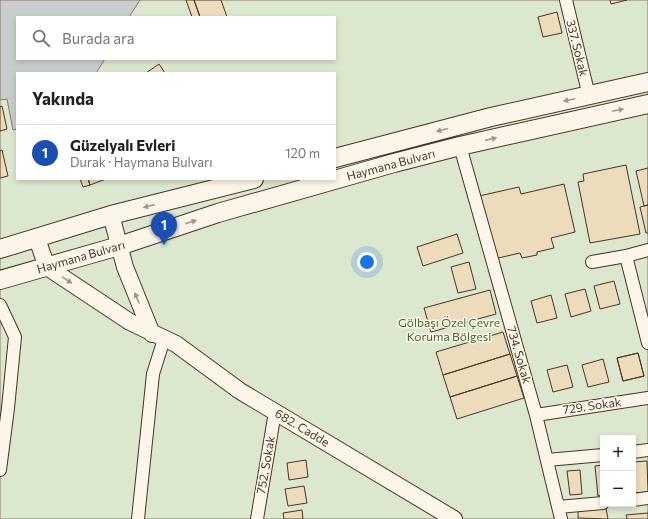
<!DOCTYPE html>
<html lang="tr">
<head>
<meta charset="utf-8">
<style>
	body { margin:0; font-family:Commissioner,sans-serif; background:#f6f6f6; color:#202124 }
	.controls { position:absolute; right:12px; bottom:12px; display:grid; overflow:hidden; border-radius:0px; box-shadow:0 2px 6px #0003 }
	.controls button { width:36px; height:36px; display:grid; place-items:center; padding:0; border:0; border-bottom:1px solid #e0e0e0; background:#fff; color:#202124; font:20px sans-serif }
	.you { position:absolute; left:367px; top:262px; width:14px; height:14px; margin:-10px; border:3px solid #fff; border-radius:50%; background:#1a73e8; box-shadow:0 0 0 6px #1a73e833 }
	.badge { display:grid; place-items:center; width:26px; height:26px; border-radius:50%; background:#c62828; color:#fff; font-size:13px; font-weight:700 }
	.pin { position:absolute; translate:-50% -33px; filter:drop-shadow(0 1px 2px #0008) }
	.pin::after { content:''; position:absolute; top:21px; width:14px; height:12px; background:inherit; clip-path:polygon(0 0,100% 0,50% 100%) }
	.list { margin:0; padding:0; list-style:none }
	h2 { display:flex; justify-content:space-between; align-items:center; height:52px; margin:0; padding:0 16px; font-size:17px }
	h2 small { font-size:13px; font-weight:400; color:#757577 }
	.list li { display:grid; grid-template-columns:26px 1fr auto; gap:12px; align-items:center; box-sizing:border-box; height:56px; padding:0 16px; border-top:1px solid #e0e0e0 }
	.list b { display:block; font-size:15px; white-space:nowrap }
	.list p { margin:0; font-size:13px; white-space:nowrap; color:#757577 }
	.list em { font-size:13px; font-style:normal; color:#757577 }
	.icon { flex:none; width:22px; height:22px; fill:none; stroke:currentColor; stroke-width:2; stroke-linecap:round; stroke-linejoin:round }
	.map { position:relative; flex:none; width:648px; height:519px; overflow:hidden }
	.search { position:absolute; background:#fff; box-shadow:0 2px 6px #0003; left:16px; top:16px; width:320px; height:44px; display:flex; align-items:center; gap:10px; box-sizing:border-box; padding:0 14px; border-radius:0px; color:#757577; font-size:15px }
	.panel { position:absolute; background:#fff; box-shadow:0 2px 6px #0003; left:16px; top:72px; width:320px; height:108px; border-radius:0px }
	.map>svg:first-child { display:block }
</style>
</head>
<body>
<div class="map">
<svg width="648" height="519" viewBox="0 0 648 519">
	<rect width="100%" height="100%" fill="#fbf6e9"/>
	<!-- green -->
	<path fill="#dce7d0" stroke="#887966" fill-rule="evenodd" d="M0,0H648V519H0ZM17,17H335V59H17ZM17,73H335V179H17ZM603,438H633V504H603Z"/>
	<!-- water -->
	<path fill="#c9cecd" stroke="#887966" d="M0,0H140L129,17H17V59H105L96,73H17V129L13,130L7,99L0,100Z"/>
	<!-- building -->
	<path fill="#ecdcbc" stroke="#4a3520" d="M186,0H194L200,17H192Z
		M194,0H221L227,17H200Z
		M610,0H627L611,4Z
		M557,12L562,33L543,37L538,17Z
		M159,64L165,73H146Z
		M2,106L7,129L0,131V107Z
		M2,150L8,176L0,178V151Z
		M626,165L640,234L590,243L578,182L584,181L583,174Z
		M648,168V205L644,206L636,171Z
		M80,179H88L90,185L83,187Z
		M88,179H106L90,185Z
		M564,184L575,232L551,238L554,248L537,252V255L522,258L520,253L494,259L479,196L519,187L521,194Z
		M648,205V233H646L640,207Z
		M457,234L463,253L423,266L417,247Z
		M469,262L476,289L458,293L451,267Z
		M614,281L620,304L600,309L594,286Z
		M585,289L591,311L571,317L565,294Z
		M490,290L496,314L431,332L424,308Z
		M551,295L557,318L537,323L531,301Z
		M503,332L510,354L443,375L436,352Z
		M638,353L644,376L623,381L617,358Z
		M638,353L644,376L623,381L617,358Z
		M510,354L517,376L450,397L443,375Z
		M603,359L609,382L588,387L582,365Z
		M567,365L573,387L553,392L547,370Z
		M517,376L524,398L457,419L450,397Z
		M306,460L308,477L289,480L287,463Z
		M647,461L648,492L633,493V462Z
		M603,465V495L598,496L595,466Z
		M580,470L582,494L570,495L567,471Z
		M304,486L307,503L288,506L285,489Z
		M606,508L608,519L578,518V510Z
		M302,510L303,519H284L283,513Z
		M648,513V519H627L626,515Z"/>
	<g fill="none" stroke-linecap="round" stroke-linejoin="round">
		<defs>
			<path id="minor" d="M566,0L589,96
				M460,146L536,415L561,519
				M626,256L648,343
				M592,262L626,256L648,250
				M0,305L15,337L8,408L0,470
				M536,415L648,398
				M633,452L648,450
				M547,460L603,455
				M633,500L648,498
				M558,507L603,503
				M138,519L153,374L164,339
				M257,519L275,412"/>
			<path id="major" d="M111,215L125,267L152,334
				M37,239L47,267L130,322L176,344L240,391L454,519"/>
			<path id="highway" d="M335,158L491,117L648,82
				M0,249L111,215L254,179
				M0,280L119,246L218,213L394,163L460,146L648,104"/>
		</defs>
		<!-- minor casing -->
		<use href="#minor" stroke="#4a3520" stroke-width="14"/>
		<!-- major casing -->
		<use href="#major" stroke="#4a3520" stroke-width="18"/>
		<!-- highway casing -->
		<use href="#highway" stroke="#4a3520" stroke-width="20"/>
		<!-- minor -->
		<use href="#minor" stroke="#fbf6e9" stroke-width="12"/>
		<!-- major -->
		<use href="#major" stroke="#fbf6e9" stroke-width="16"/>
		<!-- highway -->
		<use href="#highway" stroke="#fbf6e9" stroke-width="18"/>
	</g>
	<!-- one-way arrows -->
	<defs><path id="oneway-solid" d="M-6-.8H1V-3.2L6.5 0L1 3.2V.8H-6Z"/></defs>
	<g fill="#a29684">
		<use href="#oneway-solid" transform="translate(569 100) rotate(168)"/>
		<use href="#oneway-solid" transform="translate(618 110) rotate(-12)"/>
		<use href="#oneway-solid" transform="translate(442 130) rotate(165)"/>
		<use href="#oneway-solid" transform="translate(491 139) rotate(-13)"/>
		<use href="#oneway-solid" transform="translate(149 206) rotate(165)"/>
		<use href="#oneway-solid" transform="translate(191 222) rotate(-18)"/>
		<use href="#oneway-solid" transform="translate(67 280) rotate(34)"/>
		<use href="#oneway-solid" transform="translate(137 298) rotate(-113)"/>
	</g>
	<g text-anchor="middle" stroke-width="3" stroke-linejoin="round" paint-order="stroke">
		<!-- street labels -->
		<g font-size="12" fill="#4a3520" stroke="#fbf6e9">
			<text transform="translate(577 48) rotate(76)" y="4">337. Sokak</text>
			<text transform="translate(391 165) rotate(-15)" y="4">Haymana Bulvarı</text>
			<text transform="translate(81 257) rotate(-16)" y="4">Haymana Bulvarı</text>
			<text transform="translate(519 355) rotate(74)" y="4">734. Sokak</text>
			<text transform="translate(592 406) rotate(-8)" y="4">729. Sokak</text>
			<text transform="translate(302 428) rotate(31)" y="4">682. Cadde</text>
			<text transform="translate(266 465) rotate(-80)" y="4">752. Sokak</text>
		</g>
		<!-- park labels -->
		<g font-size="12" fill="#436837" stroke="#fbf6e9">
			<text x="449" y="327">Gölbaşı Özel Çevre<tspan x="449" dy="14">Koruma Bölgesi</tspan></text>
		</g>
	</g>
</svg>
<div class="controls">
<button>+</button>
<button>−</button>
</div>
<div class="you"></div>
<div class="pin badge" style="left:164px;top:245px;background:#1a4fb4">1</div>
<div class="search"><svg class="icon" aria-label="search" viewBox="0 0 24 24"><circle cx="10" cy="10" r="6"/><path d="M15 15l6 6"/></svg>Burada ara</div>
<section class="panel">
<h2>Yakında<small></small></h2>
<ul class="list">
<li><span class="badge" style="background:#1a4fb4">1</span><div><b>Güzelyalı Evleri</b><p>Durak · Haymana Bulvarı</p></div><em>120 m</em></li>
</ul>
</section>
</div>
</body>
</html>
